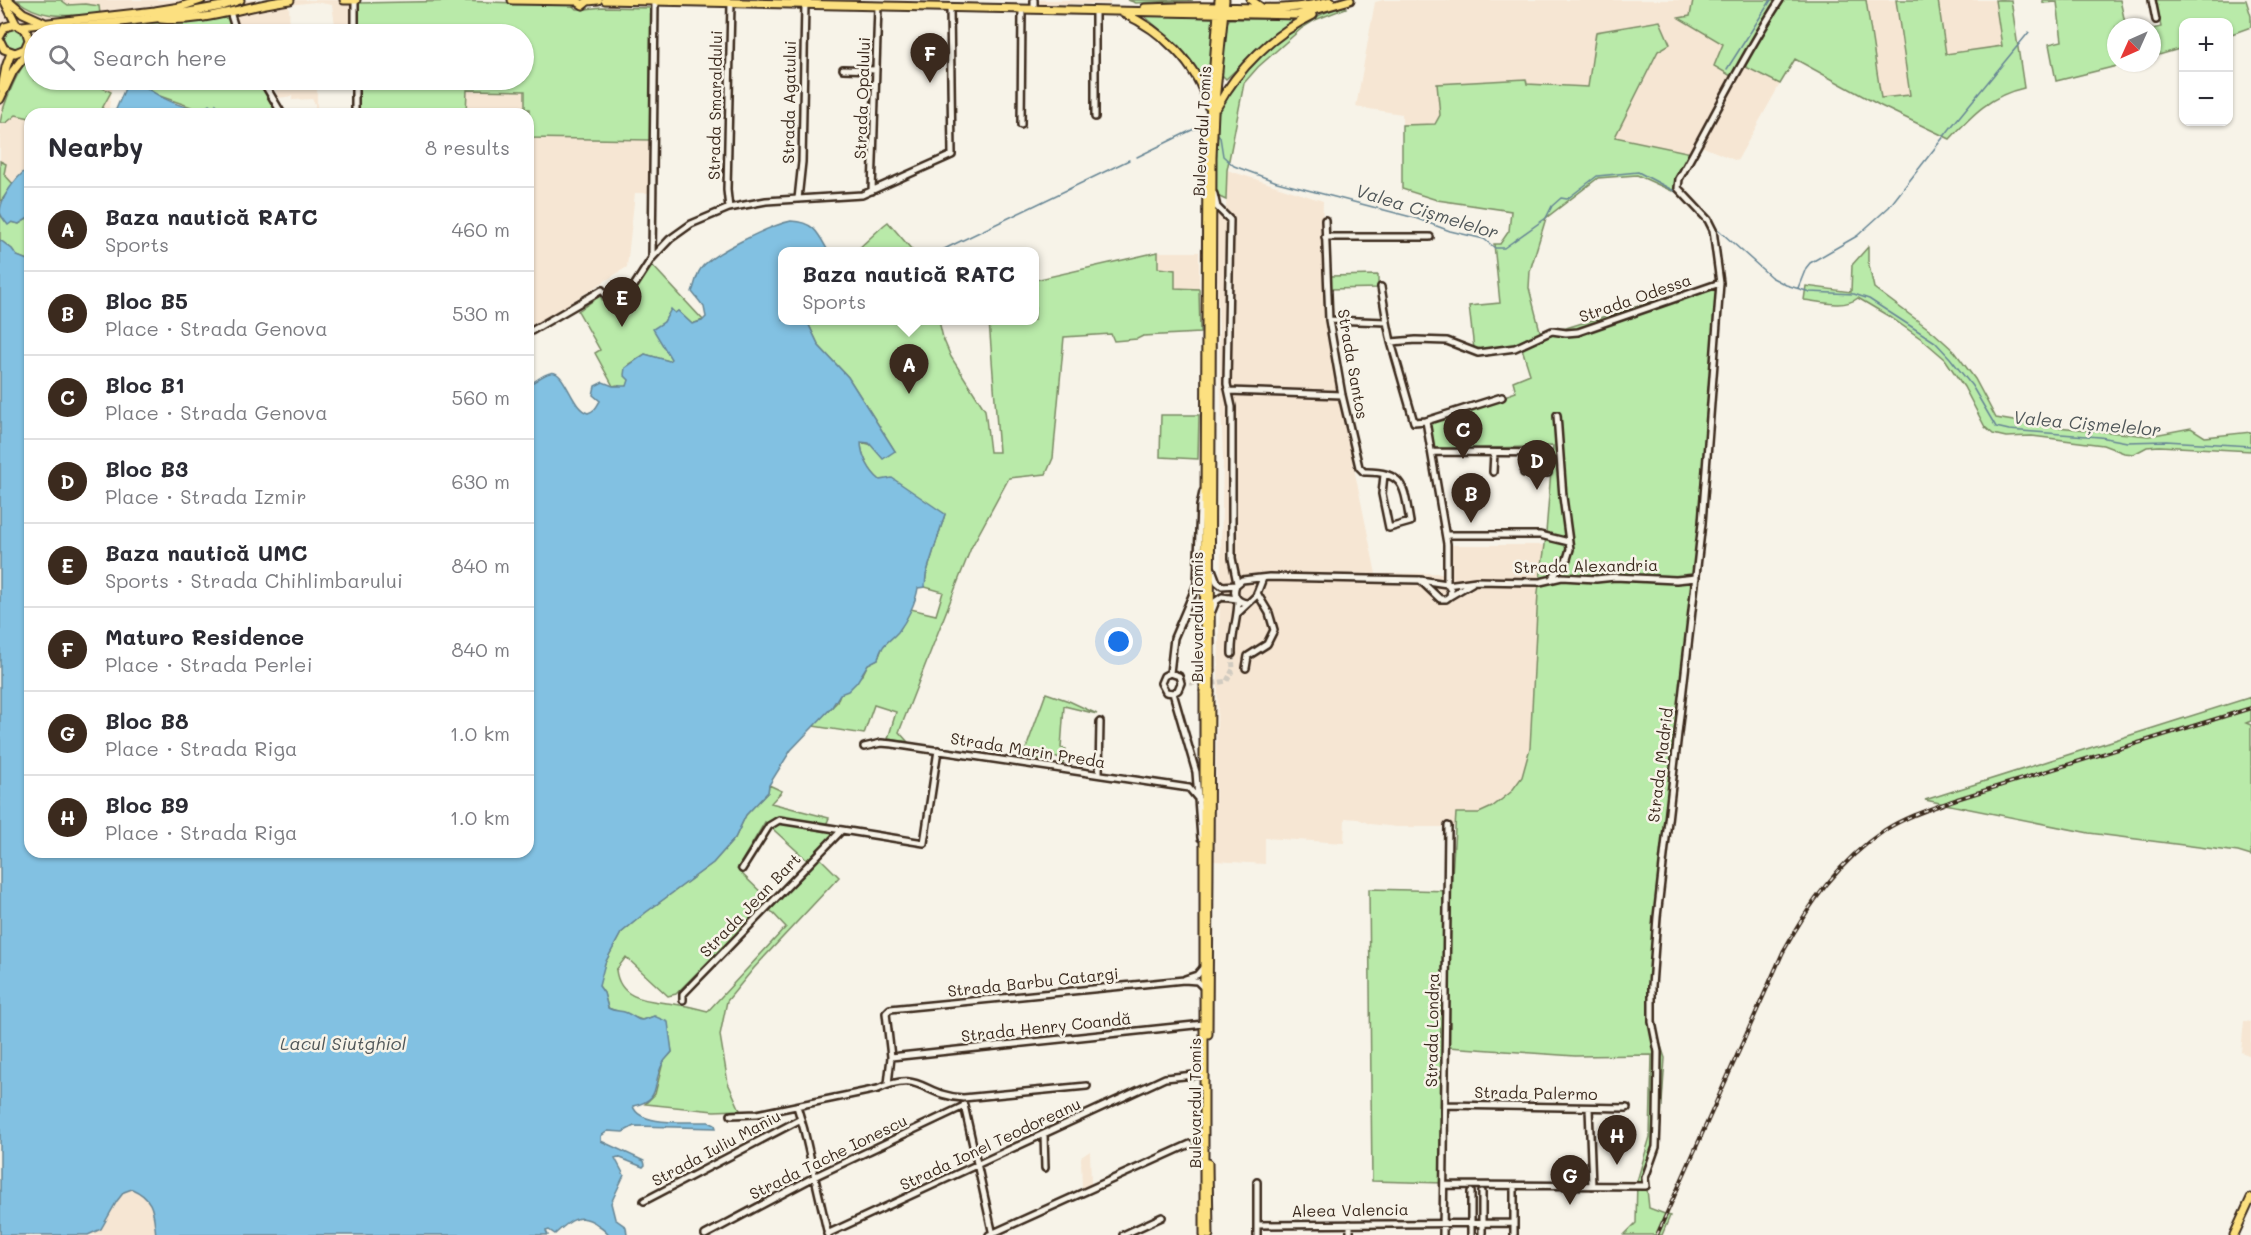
<!DOCTYPE html>
<html lang="en">
<head>
<meta charset="utf-8">
<style>
	body { margin:0; font-family:Mali,sans-serif; background:#f2f2f3; color:#2b2b33 }
	.controls { position:absolute; right:18px; top:18px; display:grid; overflow:hidden; border-radius:12px; box-shadow:0 2px 4px #0004 }
	.controls button { width:54px; height:54px; display:grid; place-items:center; padding:0; border:0; border-bottom:2px solid #e1e1e2; background:#fff; color:#2b2b33; font:30px sans-serif }
	.compass { position:absolute; left:2107px; top:18px; width:54px; height:54px; border-radius:50%; background:#fff; box-shadow:0 2px 4px #0004; rotate:225deg }
	.you { position:absolute; left:1119px; top:642px; width:21px; height:21px; margin:-15px; border:4px solid #fff; border-radius:50%; background:#1a73e8; box-shadow:0 0 0 9px #1a73e833 }
	.badge { display:grid; place-items:center; width:39px; height:39px; border-radius:50%; background:#3b2a1e; color:#fff; font-size:20px; font-weight:700 }
	.pin { position:absolute; translate:-50% -50px; filter:drop-shadow(0 2px 3px #0008) }
	.pin::after { content:''; position:absolute; top:32px; width:21px; height:18px; background:inherit; clip-path:polygon(0 0,100% 0,50% 100%) }
	.popup { position:absolute; left:778px; top:247px; width:261px; height:78px; box-sizing:border-box; display:grid; place-content:center; border-radius:12px; background:#fff; filter:drop-shadow(0 2px 4px #0005); font-size:20px; white-space:nowrap; color:#7c7c81 }
	.popup b { font-size:22px; color:#2b2b33 }
	.popup::after { content:''; position:absolute; left:50%; top:100%; margin-left:-12px; border:12px solid transparent; border-top-color:#fff }
	.list { margin:0; padding:0; list-style:none }
	h2 { display:flex; justify-content:space-between; align-items:center; height:78px; margin:0; padding:0 24px; font-size:26px }
	h2 small { font-size:20px; font-weight:400; color:#7c7c81 }
	.list li { display:grid; grid-template-columns:39px 1fr auto; gap:18px; align-items:center; box-sizing:border-box; height:84px; padding:0 24px; border-top:2px solid #e1e1e2 }
	.list b { display:block; font-size:22px; white-space:nowrap }
	.list p { margin:0; font-size:20px; white-space:nowrap; color:#7c7c81 }
	.list em { font-size:20px; font-style:normal; color:#7c7c81 }
	.icon { flex:none; width:33px; height:33px; fill:none; stroke:currentColor; stroke-width:2; stroke-linecap:round; stroke-linejoin:round }
	.map { position:relative; flex:none; width:2251px; height:1235px; overflow:hidden }
	.search { position:absolute; background:#fff; box-shadow:0 2px 4px #0004; left:24px; top:24px; width:510px; height:66px; display:flex; align-items:center; gap:15px; box-sizing:border-box; padding:0 21px; border-radius:33px; color:#7c7c81; font-size:22px }
	.panel { position:absolute; background:#fff; box-shadow:0 2px 4px #0004; left:24px; top:108px; width:510px; height:750px; border-radius:18px }
	.map>svg:first-child { display:block }
</style>
</head>
<body>
<div class="map">
<svg width="2251" height="1235" viewBox="0 0 2251 1235">
	<rect width="100%" height="100%" fill="#f7f3e8"/>
	<filter id="ink" filterUnits="userSpaceOnUse"><feTurbulence type="fractalNoise" baseFrequency=".0167" numOctaves="2"/><feDisplacementMap in="SourceGraphic" scale="12" xChannelSelector="R" yChannelSelector="G"/><feConvolveMatrix kernelMatrix="1 2 1 2 8 2 1 2 1" color-interpolation-filters="sRGB"/></filter>
	<g filter="url(#ink)">
		<!-- built -->
		<path fill="#f6e6d3" d="M0,0H359V3L462,1L572,5L576,9H586L602,7L652,8L649,193H635L627,267L528,330V114H358V80H524V34H358V32L336,31L332,5L315,2L289,5L290,33L235,34L176,23H143L104,28L106,34H34V80H123L126,86L113,82L108,114H30V170L21,175L0,202Z
			M1035,0H1110V4H1035Z
			M1383,0H1693L1690,16L1680,18L1723,44L1743,66L1780,84L1737,161L1701,146L1696,154L1615,137L1658,51L1588,87L1526,84V80L1437,84L1440,115L1434,124L1402,125V114L1356,107L1375,2Z
			M1866,0H1896L1910,96L1881,98Z
			M1938,0H1995L2002,46L1946,54Z
			M317,80V110H315V104L312,99L292,100V96L279,98L275,90L289,88V81Z
			M1227,170L1323,201L1322,235L1327,338L1376,574L1449,573L1448,545H1545L1538,592L1530,748L1522,777L1511,792L1492,807L1479,813L1456,814L1454,827H1397L1370,824L1358,819L1345,818L1344,843L1265,838V864L1214,861L1223,460L1215,210H1226Z
			M1158,252H1199V289L1175,288L1158,269Z
			M2244,1021L2251,1022V1056L2241,1052Z
			M1090,1151L1091,1184L1082,1189L1081,1157Z
			M132,1189L143,1194L151,1202L156,1235H88L101,1229L117,1202L124,1192Z"/>
		<!-- green -->
		<path fill="#b9eaa9" stroke="#7a8a64" stroke-width="1.5" d="M17,0H61L68,5L85,4L99,6L100,14C69,15 43,21 17,0Z
			M1128,0H1193L1136,3Z
			M1693,0H1866L1881,98L1910,95L1896,0H1938L1946,54L2002,46L1995,0H2011L2024,88C1991,95 1972,115 1950,139L1881,106L1795,59L1780,84L1744,66L1736,79L1714,66L1723,44L1679,18L1690,16Z
			M2043,0H2120L2126,27H2116V63H2129L2056,81L2049,44L2062,41L2057,2L2043,3Z
			M2155,0H2246L2251,16V27L2229,35L2228,22H2184L2183,48L2152,57V29L2161,27Z
			M462,1L572,5L576,9H586L602,7L652,8L650,140L530,138L529,109H525V91L467,90L466,114H358V80H524V34H358V3Z
			M1344,6L1346,8L1315,20L1302,28L1258,67L1244,83L1227,170L1226,200L1215,195C1216,171 1212,130 1220,108C1222,103 1226,97 1229,92C1254,51 1298,20 1344,6Z
			M1143,15L1215,18L1210,84L1207,86L1204,82L1179,46Z
			M227,17L235,34H109L107,28C147,22 187,22 227,17Z
			M1230,19H1292L1293,21L1278,31L1226,79L1221,74L1226,23Z
			M1660,21L1670,44L1658,51L1615,137L1696,154L1672,191L1637,175L1598,178L1546,218L1530,271L1529,288L1540,331L1566,328L1720,281L1709,443L1659,922L1653,1021L1665,1058L1659,1148L1646,1179L1649,1208L1670,1216L1662,1235H1624L1636,1223L1637,1181L1650,1137L1652,1055L1575,1056L1448,1047L1444,1183L1372,1181L1369,889L1451,891L1456,813H1479L1492,807L1511,792L1522,777L1530,748L1538,592L1545,545L1553,446L1432,450L1427,423L1516,392L1513,381L1530,374L1520,342L1504,348L1474,349L1469,306L1500,303L1494,244H1500L1509,231L1511,211L1437,200L1402,189V125L1435,124L1440,115L1437,84L1526,79L1527,84L1588,87L1596,32Z
			M3 39a11 11 0 1 1 22 0a11 11 0 1 1-22 0Z
			M34,53V80H87L111,92L99,114H30V118L16,115L6,123H0C3,104 19,65 34,53Z
			M129,80H260L280,114H224L216,105L205,109H197L154,94L140,81L131,84Z
			M0,161L6,164L4,174L14,185L0,202Z
			M0,214L8,224L12,222L19,224L30,217V261L17,256L12,249L0,240Z
			M888,222L913,251H856L884,225Z
			M1868,247V261L1874,288L1933,332L1955,352L1975,379L1996,418L2037,425L2149,436L2191,428L2205,437L2251,432V451L2159,446L2147,447L2134,454L2124,453L2103,445L2032,436L2006,437L1993,434L1985,427L1964,387L1945,359L1923,340L1890,317L1858,298C1844,309 1821,302 1804,300L1806,286L1851,292L1852,265Z
			M1158,252V268L1175,270V288L1199,289L1200,333L1143,336L1137,339L1114,341L1111,334L1064,337L1053,458L1046,474L1009,478L971,548L899,732L908,742L888,739L896,712L874,705L864,734L813,726L837,702L840,694L863,674L868,664L878,659L884,643L900,629L911,609L936,615L943,592L925,587L926,575L945,514L880,480C870,472 861,456 861,442L895,451L848,377L819,346L807,321H939L943,338L951,357L985,410L990,452H999L989,321L1035,320V280Z
			M652,265L703,320L692,324L678,311L675,314L671,310L664,322L672,359L669,361L645,354L629,364V385L624,388L617,385L613,386L595,353L600,350L578,311L600,296L608,308C629,296 638,284 652,265Z
			M1378,275V288L1329,289V276Z
			M1161,415H1199L1198,459L1160,457Z
			M1046,693L1069,701L1097,714L1064,706L1061,748L1066,749L1063,764L1059,758L1048,757L1038,760L1023,757Z
			M2251,697V721L2246,723L2251,725V856L2238,852L2089,833L1925,800Z
			M769,785L782,791L771,803L829,818L826,825L836,828L835,832L808,861L765,822L737,869L769,900L676,994L668,996L626,957L616,970C620,1004 655,1000 680,1005C690,1006 699,1009 708,1011L786,927L770,910L820,858L839,877L754,968L727,1001L720,1035L728,1083L740,1110L714,1111L645,1104L655,1094L663,1062L672,1052L669,1035L655,1016L642,1020L608,1008L604,993L599,986V980L605,963L621,933L645,913L713,863L735,838L746,815L768,792Z"/>
		<!-- water -->
		<path fill="#82c1e2" stroke="#668594" stroke-width="1.5" d="M140,81C149,94 195,117 209,105L215,107L216,104L224,114H114L126,86Z
			M26,170H30V217L19,224L12,222L8,225C5,221 1,217 0,212C0,198 16,178 26,170Z
			M791,221C814,222 818,233 828,251L783,252V320L807,321L819,346L848,377L895,451L883,459L869,443L861,442C861,456 870,472 880,480L892,478L945,514L926,575L925,587L918,588C916,602 907,620 898,632C888,643 882,643 878,659L868,664L857,682L848,691L840,694L832,707L791,750L769,785L768,792L746,815L735,838L713,863L645,913L621,933L605,963L599,986L604,993L608,1008C615,1012 621,1010 627,1013C642,1020 635,1023 654,1016L668,1022L672,1052C669,1056 665,1059 663,1063C651,1084 663,1100 633,1106C639,1127 689,1121 709,1122L715,1125L716,1128L634,1126L623,1132L608,1131L601,1136V1141L644,1161L645,1165L643,1167L618,1157L615,1158L624,1175L611,1203L615,1219L626,1227L627,1235H609C606,1230 603,1228 598,1225C580,1211 569,1221 555,1234L549,1230L546,1231L548,1235H156C153,1213 155,1199 132,1189L124,1192L117,1201L101,1229L88,1235H0V240L12,249L17,256L30,261V852H528V385C535,382 542,375 550,373C565,368 571,409 588,413C596,410 596,407 600,401L593,395L595,386L603,382L613,386H627L629,380L624,375L625,368L645,354L669,361L671,359L653,329L664,322L671,309L675,313L678,311L692,324L702,321L706,317L704,307L692,292C695,285 696,276 700,270C709,254 772,225 791,221Z"/>
		<g fill="none" stroke-linecap="round" stroke-linejoin="round">
			<!-- stream -->
			<path stroke="#668594" stroke-width="1.5" d="M1727,69L1771,0
				M1217,133L1220,137L1223,156L1234,166L1277,182L1415,218L1450,231L1484,239L1495,248H1504L1546,218L1552,206L1561,198L1567,199L1597,176L1638,172L1678,193L1685,199
				M1137,157L1194,129H1200
				M1713,225L1771,277L1786,285L1810,292L1854,294L1869,299L1935,342L1950,358L1972,386L1996,427L2009,430L2100,437L2127,442L2166,441L2251,446
				M938,252L1129,160
				M1798,288L1806,268L1810,263L1857,236L1889,207L1956,121L2029,32"/>
			<!-- canal -->
			<path stroke="#82c1e2" stroke-width="5" d="M126,80L128,85"/>
			<!-- minor-tunnel -->
			<path stroke="#d1cbc0" stroke-width="5" stroke-dasharray="5 2.5" stroke-linecap="butt" d="M1190,683H1216L1227,681L1233,669L1232,654"/>
			<defs>
				<path id="minor" d="M355,0V34
					M1034,0V6
					M2152,0L2156,20
					M1095,11V117
					M230,12L237,34
					M843,69L876,70
					M262,80L282,114
					M355,114V80
					M1021,125L1022,10
					M872,191L878,6
					M1214,194L1217,207L1230,220L1227,384L1232,407V558L1237,583
					M798,199L802,162L805,4
					M729,208L727,190L731,3
					M1325,220L1329,320L1342,395L1359,467L1364,472C1406,471 1404,489 1410,522L1389,528L1382,494L1384,475
					M1325,237H1430
					M652,257L655,1
					M1381,287L1387,322
					M612,301L625,295L634,286L652,258L670,239L691,224L729,208L766,201L862,195L952,155L950,8
					M1329,320L1387,322L1391,342L1416,340L1447,341L1478,353L1515,348L1552,331L1566,333L1578,332L1720,283
					M528,333L602,290L616,307
					M1391,342L1414,422L1426,421L1502,397
					M1229,391L1342,395
					M1426,421L1447,544V584
					M1432,452L1548,453V473H1524
					M1493,472L1494,453
					M1446,535H1540L1569,542
					M1212,569L1217,582L1222,586L1236,585L1242,580L1269,577L1420,580L1447,584L1451,590L1450,596L1446,599H1440L1420,580
					M1552,578L1567,559L1570,549L1563,497L1557,415
					M1236,585C1232,595 1237,602 1247,603
					M1447,585L1476,581L1540,582L1562,577L1596,579L1615,577L1676,580L1696,578
					M1450,596L1472,583
					M1212,611L1216,601L1222,597L1237,599
					M1238,613L1256,596L1263,578
					M1232,654C1231,635 1238,619 1238,600
					M1246,668L1248,656L1267,644L1274,630L1269,613L1257,593
					M1170,673L1179,676L1181,683
					M1181,683L1178,690L1173,693L1166,692L1161,683L1164,676L1170,673L1174,638L1197,584L1200,506L1203,492
					M1173,693L1196,772L1201,838
					M864,747L881,743L893,744L1189,788L1199,800
					M1099,774L1100,722
					M742,869L769,826L779,820L924,843L938,750
					M1185,979L1197,975L1203,968
					M683,1000V994L841,831
					M891,1057L1204,1024
					M888,1084L891,1057L886,1013L890,1009L1184,980L1197,981L1203,987
					M964,1105L993,1235
					M1445,1105L1627,1108
					M797,1106L804,1130L828,1235
					M1589,1108L1592,1186
					M731,1115L757,1114L878,1089C920,1069 923,1096 963,1098L1087,1086
					M1044,1134L1045,1168
					M1257,1182V1235
					M1444,1185L1646,1186L1645,1178L1656,1147L1657,1122L1658,1052L1652,1022V986L1657,917L1702,523L1720,283L1713,230L1708,220L1678,188L1679,179C1713,119 1742,58 1780,0
					M1514,1186V1235
					M1482,1192V1235
					M644,1201L801,1119
					M1350,1224V1235
					M1257,1225L1514,1223
					M827,1234L1165,1078L1204,1074
					M705,1235L818,1175L964,1106
					M989,1235L1190,1144
					M1123,1235L1162,1217
					M1443,1235L1448,826
					M1471,1235V1192"/>
				<path id="major" d="M4,0L16,24
					M8,0L23,13L43,22
					M344,0H356
					M512,0L577,1L583,5L588,1L598,0
					M605,0L1297,15L1350,0
					M1251,0L1262,8
					M1145,8C1170,7 1194,6 1219,7C1258,8 1293,11 1331,1
					M1123,13C1161,30 1198,64 1208,106
					M161,19C205,23 247,5 290,0
					M22,26L155,11L180,7L201,0
					M44,34L77,27L156,18L222,6L240,0
					M0,36L5,27L16,24L26,30L29,40L25,49L15,53L4,49L0,41
					M2,88L6,67L11,53
					M0,99L13,71L34,44
					M1217,107C1238,68 1273,34 1313,15
					M1210,669L1212,157L1214,112L1225,0
					M1204,670L1207,157L1219,0
					M1208,1034L1210,693
					M1208,1163L1209,1235
					M1204,1235V692
					M2234,1235L2251,1198"/>
			</defs>
			<!-- minor casing -->
			<use href="#minor" stroke="#3b2a1e" stroke-width="10"/>
			<!-- major casing -->
			<use href="#major" stroke="#3b2a1e" stroke-width="11"/>
			<!-- minor -->
			<use href="#minor" stroke="#f7f3e8" stroke-width="5"/>
			<!-- major -->
			<use href="#major" stroke="#fce080" stroke-width="7"/>
			<defs>
				<path id="rail" d="M1657,1235L1783,952C1809,904 1839,861 1885,830C1907,816 1933,808 1957,799L2251,708"/>
			</defs>
			<!-- rail casing -->
			<use href="#rail" stroke="#3b2a1e" stroke-width="4"/>
			<!-- rail -->
			<use href="#rail" stroke="#f7f3e8" stroke-width="1.5" stroke-dasharray="4.5" stroke-linecap="butt"/>
			<defs>
				<path id="major-bridge" d="M1204,692V670
					M1210,693V669"/>
			</defs>
			<!-- major-bridge casing -->
			<use href="#major-bridge" stroke="#3b2a1e" stroke-width="11" stroke-linecap="butt"/>
			<!-- major-bridge -->
			<use href="#major-bridge" stroke="#fce080" stroke-width="7"/>
		</g>
	</g>
	<g text-anchor="middle" stroke-width="5" stroke-linejoin="round" paint-order="stroke">
		<!-- street labels -->
		<g font-size="16" fill="#3b2a1e" stroke="#f7f3e8">
			<text transform="translate(862 98) rotate(-88)" y="6">Strada Opalului</text>
			<text transform="translate(789 102) rotate(-89)" y="6">Strada Agatului</text>
			<text transform="translate(715 105) rotate(-89)" y="6">Strada Smaraldului</text>
			<text transform="translate(1202 131) rotate(-87)" y="6">Bulevardul Tomis</text>
			<text transform="translate(1635 298) rotate(-19)" y="6">Strada Odessa</text>
			<text transform="translate(1353 364) rotate(80)" y="6">Strada Santos</text>
			<text transform="translate(1586 566) rotate(-1)" y="6">Strada Alexandria</text>
			<text transform="translate(1197 617) rotate(-90)" y="6">Bulevardul Tomis</text>
			<text transform="translate(1028 750) rotate(9)" y="6">Strada Marin Preda</text>
			<text transform="translate(1660 765) rotate(-83)" y="6">Strada Madrid</text>
			<text transform="translate(750 905) rotate(-46)" y="6">Strada Jean Bart</text>
			<text transform="translate(1033 982) rotate(-6)" y="6">Strada Barbu Catargi</text>
			<text transform="translate(1046 1027) rotate(-6)" y="6">Strada Henry Coandă</text>
			<text transform="translate(1432 1030) rotate(-89)" y="6">Strada Londra</text>
			<text transform="translate(1536 1093) rotate(1)" y="6">Strada Palermo</text>
			<text transform="translate(1195 1103) rotate(-90)" y="6">Bulevardul Tomis</text>
			<text transform="translate(990 1144) rotate(-25)" y="6">Strada Ionel Teodoreanu</text>
			<text transform="translate(716 1148) rotate(-28)" y="6">Strada Iuliu Maniu</text>
			<text transform="translate(828 1157) rotate(-26)" y="6">Strada Tache Ionescu</text>
			<text transform="translate(1350 1210) rotate(-1)" y="6">Aleea Valencia</text>
		</g>
		<!-- water labels -->
		<g font-size="18" font-style="italic" fill="#505759" stroke="#f7f3e8">
			<text transform="translate(1427 212) rotate(17)" y="6">Valea Cișmelelor</text>
			<text transform="translate(2087 424) rotate(5)" y="6">Valea Cișmelelor</text>
			<text x="343" y="1050">Lacul Siutghiol</text>
		</g>
	</g>
</svg>
<div class="controls">
<button>+</button>
<button>−</button>
</div>
<svg class="compass" viewBox="-18 -18 36 36"><path d="M0-13l5 13h-10z" fill="#e53935"/><path d="M0 13l5-13h-10z" fill="#7c7c81"/></svg>
<div class="you"></div>
<div class="pin badge" style="left:909px;top:394px">A</div>
<div class="popup"><b>Baza nautică RATC</b>Sports</div>
<div class="pin badge" style="left:1471px;top:523px">B</div>
<div class="pin badge" style="left:1463px;top:459px">C</div>
<div class="pin badge" style="left:1537px;top:490px">D</div>
<div class="pin badge" style="left:622px;top:327px">E</div>
<div class="pin badge" style="left:930px;top:83px">F</div>
<div class="pin badge" style="left:1570px;top:1205px">G</div>
<div class="pin badge" style="left:1617px;top:1165px">H</div>
<div class="search"><svg class="icon" aria-label="search" viewBox="0 0 24 24"><circle cx="10" cy="10" r="6"/><path d="M15 15l6 6"/></svg>Search here</div>
<section class="panel">
<h2>Nearby<small>8 results</small></h2>
<ul class="list">
<li><span class="badge">A</span><div><b>Baza nautică RATC</b><p>Sports</p></div><em>460 m</em></li>
<li><span class="badge">B</span><div><b>Bloc B5</b><p>Place · Strada Genova</p></div><em>530 m</em></li>
<li><span class="badge">C</span><div><b>Bloc B1</b><p>Place · Strada Genova</p></div><em>560 m</em></li>
<li><span class="badge">D</span><div><b>Bloc B3</b><p>Place · Strada Izmir</p></div><em>630 m</em></li>
<li><span class="badge">E</span><div><b>Baza nautică UMC</b><p>Sports · Strada Chihlimbarului</p></div><em>840 m</em></li>
<li><span class="badge">F</span><div><b>Maturo Residence</b><p>Place · Strada Perlei</p></div><em>840 m</em></li>
<li><span class="badge">G</span><div><b>Bloc B8</b><p>Place · Strada Riga</p></div><em>1.0 km</em></li>
<li><span class="badge">H</span><div><b>Bloc B9</b><p>Place · Strada Riga</p></div><em>1.0 km</em></li>
</ul>
</section>
</div>
</body>
</html>
